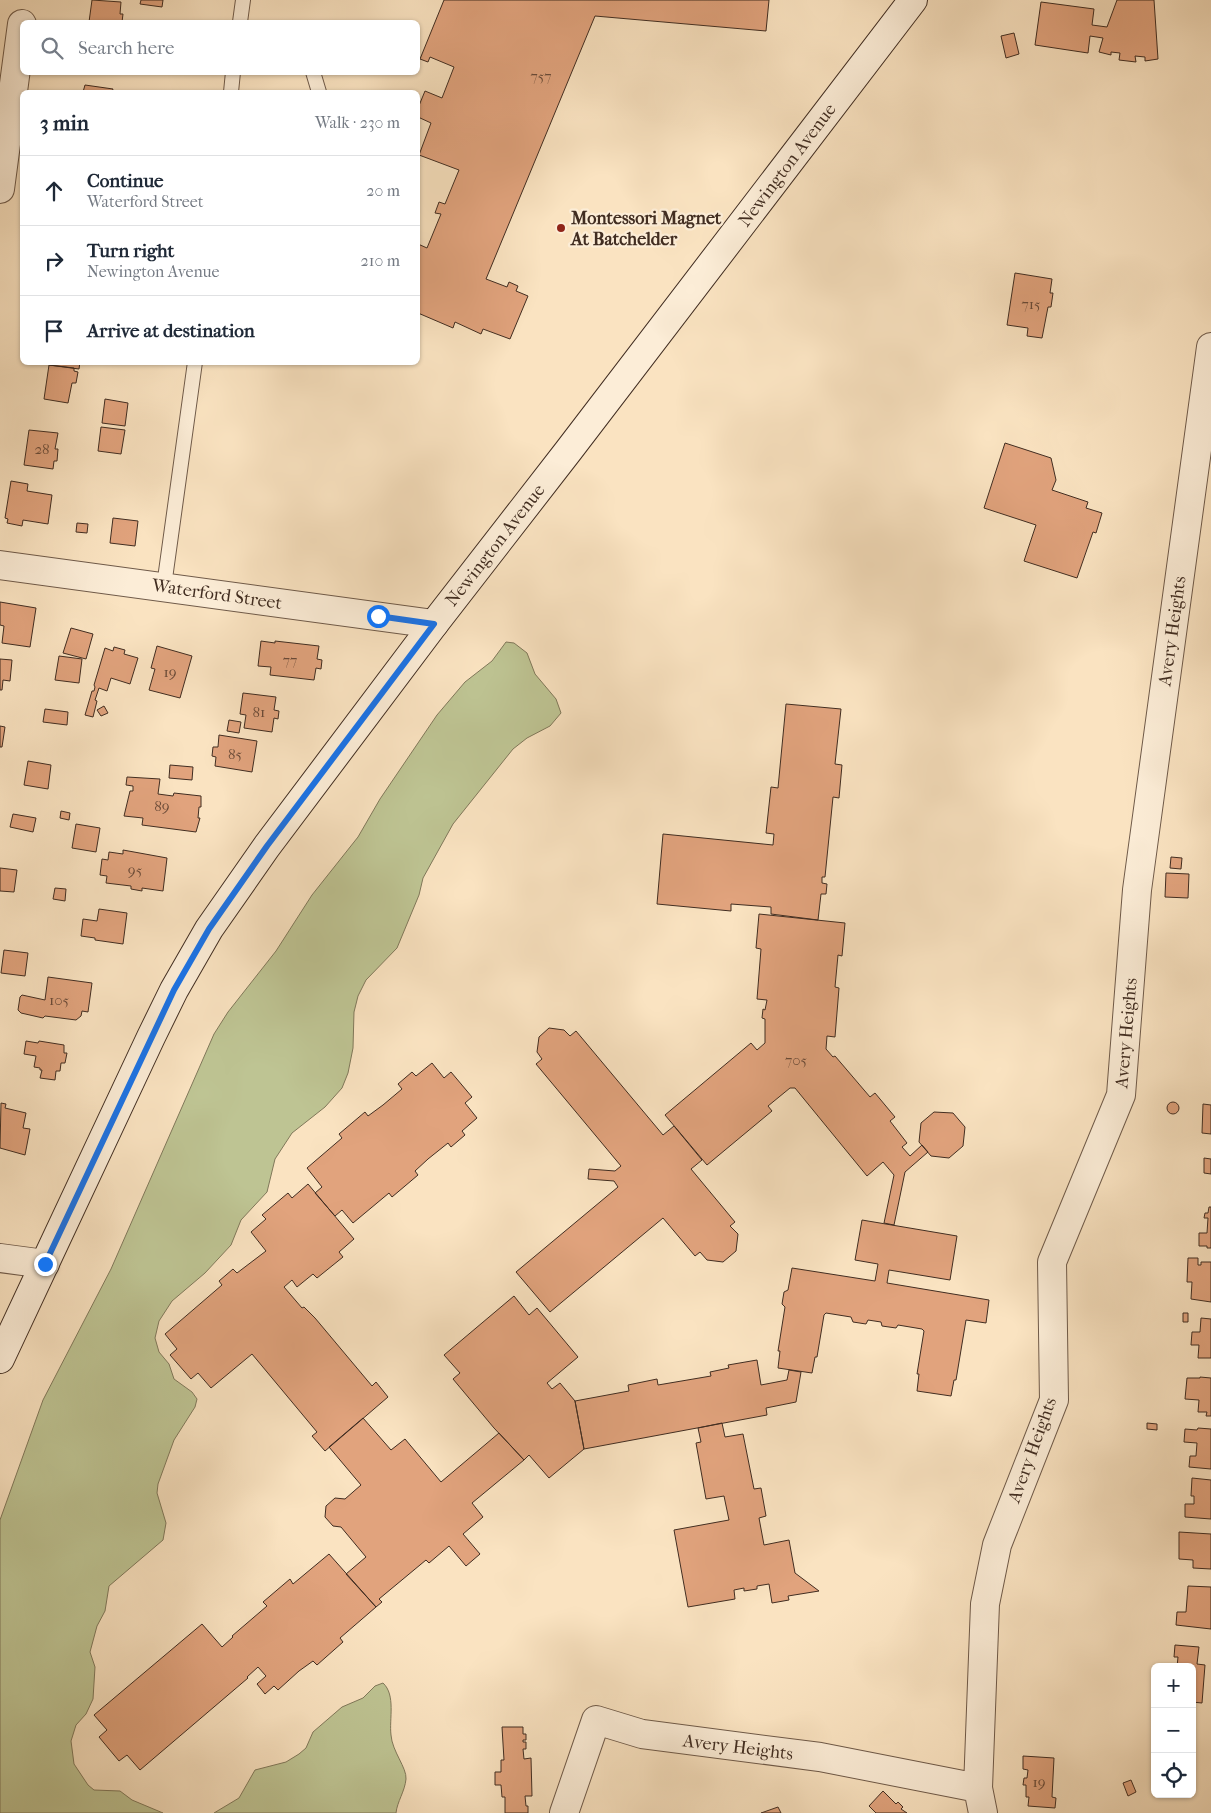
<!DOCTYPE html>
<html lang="en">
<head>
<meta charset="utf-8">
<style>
	body { margin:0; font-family:"IM FELL French Canon",serif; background:#f2f2f3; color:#1f2937 }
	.controls { position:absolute; right:15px; bottom:15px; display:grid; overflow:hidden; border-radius:8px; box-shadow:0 1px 4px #0004 }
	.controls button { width:45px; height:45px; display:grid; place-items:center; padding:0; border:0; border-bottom:1px solid #e0e1e3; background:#fff; color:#1f2937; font:25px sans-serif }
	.stop { position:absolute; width:15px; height:15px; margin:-11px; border:4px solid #1a73e8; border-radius:50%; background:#fff }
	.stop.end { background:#1a73e8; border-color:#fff; box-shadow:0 1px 5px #0008 }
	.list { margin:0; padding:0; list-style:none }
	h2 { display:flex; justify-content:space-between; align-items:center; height:65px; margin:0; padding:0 20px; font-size:21px }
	h2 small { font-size:16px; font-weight:400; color:#747a83 }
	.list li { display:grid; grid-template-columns:32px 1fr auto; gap:15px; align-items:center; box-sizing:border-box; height:70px; padding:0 20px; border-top:1px solid #e0e1e3 }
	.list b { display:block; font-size:19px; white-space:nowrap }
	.list p { margin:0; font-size:16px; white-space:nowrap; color:#747a83 }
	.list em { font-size:16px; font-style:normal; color:#747a83 }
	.icon { flex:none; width:28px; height:28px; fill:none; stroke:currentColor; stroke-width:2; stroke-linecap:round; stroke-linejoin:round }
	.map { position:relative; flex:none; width:1211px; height:1813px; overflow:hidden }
	.search { position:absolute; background:#fff; box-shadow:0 1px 4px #0004; left:20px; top:20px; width:400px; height:55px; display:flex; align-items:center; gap:12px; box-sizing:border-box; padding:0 18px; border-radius:8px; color:#747a83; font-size:19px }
	.panel { position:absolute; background:#fff; box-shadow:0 1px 4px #0004; left:20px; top:90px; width:400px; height:275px; border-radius:8px }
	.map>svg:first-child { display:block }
</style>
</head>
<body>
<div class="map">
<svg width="1211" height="1813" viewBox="0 0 1211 1813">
	<rect width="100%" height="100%" fill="#fae3c1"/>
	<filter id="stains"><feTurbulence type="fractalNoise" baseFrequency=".004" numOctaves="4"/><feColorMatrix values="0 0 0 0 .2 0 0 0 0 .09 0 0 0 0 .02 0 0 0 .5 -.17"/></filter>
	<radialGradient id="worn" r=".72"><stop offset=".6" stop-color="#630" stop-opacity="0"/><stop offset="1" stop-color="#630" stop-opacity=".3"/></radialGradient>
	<!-- green -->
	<path fill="#bec493" stroke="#80785a" d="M506,642L514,643L527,653L535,674L556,699L561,713L550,726L527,738L513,749L453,824L423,878L419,895L397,948L366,980L358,996L354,1012L353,1048L348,1073L342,1088L325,1107L292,1133L275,1159L267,1192L241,1220L231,1245L205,1273L172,1301L159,1321L155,1338L159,1352L169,1364L174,1379L192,1392L197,1399L195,1407L174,1440L158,1484L157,1493L166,1523L163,1540L109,1586L105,1611L97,1626L90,1652L95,1667L93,1699L86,1714L76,1725L71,1741L74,1764L88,1785L94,1790L120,1791L132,1800L163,1813H0V1520L43,1400L111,1269L214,1034L228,1012L276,951L312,895L358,837L380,799L437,715L465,682L492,661Z
		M383,1683C396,1695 389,1719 391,1735C392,1751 407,1768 406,1779C405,1791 397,1802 396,1813H214L239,1798L255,1770L286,1762L299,1754L306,1748L313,1732L342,1707L363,1698L375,1686Z"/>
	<!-- building -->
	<path fill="#e1a37d" stroke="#412d21" d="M92,0L121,2L120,14H123L122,22H89Z
		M141,0H163L162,7L140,4Z
		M444,0H769L766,31L595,16L486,279L507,287L509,282L518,286L516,291L528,296L510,339L483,329L481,334L455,322L453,328L418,313V244L427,248L441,214L435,213L439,202L445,204L459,170L419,155L431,123L418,117V108L425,91L442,98L454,67L430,57L428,62L420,59Z
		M1117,0H1154L1158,59L1145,61V57L1135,56L1136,62L1119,60L1120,53L1111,52V55L1099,52L1103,38L1090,36L1088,53L1035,45L1041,2L1094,9L1092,25L1107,27Z
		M1014,33L1019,54L1006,58L1001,36Z
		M85,85L113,89L112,92H83Z
		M1015,273L1052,279L1050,293H1053L1051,307H1048L1042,338L1027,336L1028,328L1007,325Z
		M49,362H80L79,369L49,365Z
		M49,365L74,368V371L78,372L76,383H72L68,403L44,399Z
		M105,399L128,403L125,426L102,423Z
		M101,427L125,430L121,454L98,451Z
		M29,430L58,433L55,449H58L57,461H54L53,469L24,465Z
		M1005,443L1051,458L1056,480L1052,490L1088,502L1086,508L1102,513L1096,533L1093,532L1077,578L1024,561L1036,525L984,508Z
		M11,481L28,484L27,491L52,495L48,524L23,520L22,526L7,523L8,519L5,518Z
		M113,518L138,521L135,546L110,543Z
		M77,523L88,524L87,533L76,532Z
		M0,602L36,608L30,647L2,643L4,626L0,625Z
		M71,628L93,634L86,659L63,653Z
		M261,641L275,643V641L319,646L317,659L322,660L321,669L316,668L314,680L270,675L271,667L258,666Z
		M157,646L192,656L180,698L149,690L155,669L151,668Z
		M114,647L125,650L124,654L138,658L130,684L111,678L107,691L99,688L95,700L97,701L93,717L85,715L92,691H94L95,687L94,685L105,648L113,651Z
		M59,656L82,659L79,683L55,680Z
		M0,659L12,660L10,681L3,680L2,690H0Z
		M243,693L276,697L274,710L279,711L278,719L274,718L272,732L244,728L246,715L240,714Z
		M786,704L841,709L835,764L842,765L839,798L833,797L825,877H822V883L827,884L826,894H821L818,920L771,914V907L731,904V911L657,904L663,834L773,845L774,834L766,833L771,787L778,788Z
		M104,706L108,713L101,716L97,710Z
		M45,709L68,712L67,725L43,722Z
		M229,720L241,722L239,733L227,731Z
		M0,726L5,727L2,747H0Z
		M219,735L257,741L252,772L215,766L216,757L212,756L213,747H218Z
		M28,761L51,765L48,789L24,785Z
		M170,765L193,767L192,780L169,778Z
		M127,777L160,779L158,794L173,796L174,793L201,796V807H199L198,818H200L196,832L142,825L143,818L124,816L130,791H133V786L126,785Z
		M61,811L70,813L69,820L60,818Z
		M13,814L36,818L33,832L10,827Z
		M76,824L100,828L96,852L72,848Z
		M123,850L167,858L163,891L142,888V891L131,889V886L106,883L107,876L100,875L102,859L108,860L109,852L123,854Z
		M1171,857L1182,858L1181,869L1170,868Z
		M0,868L17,870L14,892L0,891Z
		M1166,873L1189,874L1188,898L1165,897Z
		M55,888L66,889L65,901L53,899Z
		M99,909L127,913L123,944L95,940V938L81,936L83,919L97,921Z
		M759,914L845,923L842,956L838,955L835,987L839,988L835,1037L827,1036L826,1049L833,1057L835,1056L870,1097L875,1093L895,1117L890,1121L907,1143L902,1147L910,1156L922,1145L928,1152L905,1172L894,1225L884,1223L894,1175L883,1162L867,1176L795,1088H790L768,1106L772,1111L707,1165L665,1115L751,1043L757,1050L765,1043V1019L762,1018L763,1009L765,1010L767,1000L757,999L761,949L756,948Z
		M4,950L28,953L25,976L1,973Z
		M48,977L92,983L88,1012L82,1011L81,1016L76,1020L45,1016L43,1018L21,1013L18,1010L20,997L22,995L45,1000Z
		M549,1028L564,1030L570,1036L576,1031L663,1135L674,1126L702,1160L691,1169L735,1222L730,1226L738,1234L736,1251L723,1262L707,1260L700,1252L695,1256L663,1218L550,1312L516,1272L618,1187L614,1181L588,1179L589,1169L615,1171L621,1166L536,1064L542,1059L537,1052L539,1037Z
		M26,1041L38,1043L39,1041L64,1045V1053H67L65,1063H61L60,1071H56L55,1080L40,1078L42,1070H40V1068L34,1067L36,1056L24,1054Z
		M432,1063L444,1078L451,1072L472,1097L465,1103L477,1118L462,1131L465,1135L451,1147L448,1143L428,1159L415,1171L418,1175L392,1197L389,1193L353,1223L342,1210L335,1216L315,1193L322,1187L307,1168L342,1138L339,1134L365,1112L368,1116L383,1105L402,1089L398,1084L412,1072L416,1076Z
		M1167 1108a6 6 0 1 1 12 0a6 6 0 1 1-12 0Z
		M1,1103L6,1104L5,1108L26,1113L23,1128L30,1129L25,1155L0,1148Z
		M1203,1104L1211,1105V1134L1202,1133Z
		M934,1112L953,1113L965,1127L963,1146L949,1158L931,1156L919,1142L921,1123Z
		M1204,1158L1211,1159V1174L1204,1173Z
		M308,1184L354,1239L339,1252L343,1257L317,1278L313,1274L297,1287L292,1280L284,1287L302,1308L304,1307L315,1318L372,1386L376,1382L388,1397L325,1451L312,1436L317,1432L252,1354L211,1388L198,1373L191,1379L170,1355L177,1349L165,1334L222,1285L219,1281L233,1269L237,1273L266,1251L251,1232L266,1219L262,1215L288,1193L292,1198Z
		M1209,1207H1211V1248H1207V1246H1199V1233H1207L1208,1218H1204L1205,1213H1208Z
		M862,1220L957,1236L950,1280L889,1270L887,1283L989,1300L986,1323L966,1320L956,1380H954L951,1396L917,1391L919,1374H917L924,1331L922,1329L898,1325L896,1328L882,1326L881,1322L868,1320L866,1324L853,1322L851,1317L826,1313L824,1315L817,1357H815L812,1373L778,1368L780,1351H778L785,1307L782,1304L784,1292L788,1290L792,1268L875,1281L878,1264L855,1260Z
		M1188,1258H1198V1265H1201V1262H1211V1302L1191,1299L1192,1282H1187Z
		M514,1296L529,1315L537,1308L578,1357L547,1383L552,1389L560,1383L575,1401L584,1449L549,1478L529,1455L524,1460L494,1428L453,1379L460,1373L444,1355Z
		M1183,1313H1188V1322H1183Z
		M1201,1318L1211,1319V1358H1198L1199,1345H1191L1192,1332H1200Z
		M757,1360L761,1385L787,1380L789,1370L801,1372L796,1402L766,1408L767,1415L584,1449L575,1401L629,1391L628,1385L657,1379L658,1385L711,1376L710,1372L729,1368L728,1365Z
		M1200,1377L1211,1378V1416H1206L1207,1412H1198L1199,1400L1185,1399L1187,1378H1200Z
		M363,1418L391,1450L405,1439L441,1482L499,1433L524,1460L472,1503L483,1517L463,1534L480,1554L466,1566L449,1546L429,1563L426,1560L379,1599L382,1602L376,1607L346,1574L366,1557L341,1527L333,1526L325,1517L326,1506L335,1498L345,1499L361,1485L329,1447Z
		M722,1423L725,1437L743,1434L754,1489L761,1488L766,1516L759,1518L764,1545L789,1540L795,1573L819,1591L788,1596L789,1600L772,1603L769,1584L757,1586V1589L744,1591V1588L734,1590L735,1599L688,1607L674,1530L729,1520L724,1496L706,1499L696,1443L701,1442L698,1428Z
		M1147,1423L1157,1424V1430L1147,1429Z
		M1198,1428L1211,1429V1469L1189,1467L1190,1456H1196L1197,1443L1184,1442L1185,1429L1197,1430Z
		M1192,1478L1211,1480V1519L1185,1517V1504H1194V1496H1191Z
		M1179,1532L1211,1534V1569L1193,1568V1560L1179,1559Z
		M329,1554L376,1607L340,1638L343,1642L317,1665L313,1661L299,1671L278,1690L274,1686L265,1694L257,1684L266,1676L258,1667L247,1677L248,1678L140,1770L127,1755L119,1761L99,1737L107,1730L94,1715L202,1624L222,1647L233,1637L232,1636L267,1606L263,1602L290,1579L293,1584Z
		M1188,1586L1211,1587V1629L1176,1625L1177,1612H1186Z
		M1175,1645L1199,1647L1197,1664L1205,1665L1202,1703L1192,1702V1667H1177L1178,1657H1174Z
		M502,1727H523V1734H526V1740H523V1742H526V1749H523L524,1759L531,1758L532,1796H525L526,1806H528V1813H505V1797H502L501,1785H495V1772H501V1760H504Z
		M1023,1756L1054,1758L1052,1797L1056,1798L1055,1808L1028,1806L1029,1797H1026V1785H1023L1024,1778H1027L1028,1770L1023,1769Z
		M1131,1780L1136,1792L1128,1796L1123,1783Z
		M883,1791L896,1804L898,1802L903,1807L901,1809L907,1813H876L869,1806Z
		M778,1807L781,1813H761Z"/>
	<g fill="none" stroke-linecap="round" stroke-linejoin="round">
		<defs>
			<path id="service" d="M240,22L243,0
				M313,72L319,92
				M231,92L233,72
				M164,586L195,362"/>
			<path id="minor" d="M0,189L22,24
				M0,565L434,624
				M0,1258L45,1264
				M564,1813L596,1720L642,1734L820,1757L978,1788
				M983,1813L978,1788L985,1604L997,1545L1054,1400L1052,1262L1121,1095L1137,890L1211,347"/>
			<path id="secondary" d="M0,1359L151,1037L174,990L209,929L267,846L434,624L569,450L913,0"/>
		</defs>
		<!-- service casing -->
		<use href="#service" stroke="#6f5a49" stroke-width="16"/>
		<!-- minor casing -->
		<use href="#minor" stroke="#6f5a49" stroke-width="30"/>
		<!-- secondary casing -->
		<use href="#secondary" stroke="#412d21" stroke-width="30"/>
		<!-- service -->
		<use href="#service" stroke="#fcedd7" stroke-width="14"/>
		<!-- minor -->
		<use href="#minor" stroke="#fcedd7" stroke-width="28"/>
		<!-- secondary -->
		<use href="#secondary" stroke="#fcedd7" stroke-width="28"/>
	</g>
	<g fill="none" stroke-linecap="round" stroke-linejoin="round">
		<!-- route -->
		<path stroke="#1a73e8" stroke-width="6" d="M45,1264L174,990L209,929L267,846L434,624L378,616"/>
	</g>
	<!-- markers -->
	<circle fill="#8f2418" stroke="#fcedd7" stroke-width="2" cx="561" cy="228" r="5"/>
	<g text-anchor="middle" stroke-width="4.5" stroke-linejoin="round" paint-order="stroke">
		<!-- number labels -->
		<g font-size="15" fill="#694a38">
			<text x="541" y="81">757</text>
			<text x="1031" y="309">715</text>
			<text x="42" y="454">28</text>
			<text x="290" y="665">77</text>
			<text x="170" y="677">19</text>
			<text x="259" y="717">81</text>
			<text x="235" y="759">85</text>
			<text x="162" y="811">89</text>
			<text x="135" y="875">95</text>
			<text x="59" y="1005">105</text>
			<text x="796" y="1065">705</text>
			<text x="1039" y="1787">19</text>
		</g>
		<!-- street labels -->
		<g font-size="18" fill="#412d21" stroke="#fcedd7">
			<text transform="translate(787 165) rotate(-53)" y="6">Newington Avenue</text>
			<text transform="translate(495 545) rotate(-52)" y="6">Newington Avenue</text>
			<text transform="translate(217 594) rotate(8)" y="6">Waterford Street</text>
			<text transform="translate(1172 631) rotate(-82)" y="6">Avery Heights</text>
			<text transform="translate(1126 1033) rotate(-85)" y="6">Avery Heights</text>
			<text transform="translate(1032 1450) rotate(-70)" y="6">Avery Heights</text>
			<text transform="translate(738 1747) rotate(7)" y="6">Avery Heights</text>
		</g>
		<!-- poi labels -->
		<g font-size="18" font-weight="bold" fill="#412d21" stroke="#fcedd7" text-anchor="start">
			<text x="571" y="224">Montessori Magnet<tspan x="571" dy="21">At Batchelder</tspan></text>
		</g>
	</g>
	<rect width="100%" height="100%" filter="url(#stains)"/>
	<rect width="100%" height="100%" fill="url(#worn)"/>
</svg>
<div class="controls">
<button>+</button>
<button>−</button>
<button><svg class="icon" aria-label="locate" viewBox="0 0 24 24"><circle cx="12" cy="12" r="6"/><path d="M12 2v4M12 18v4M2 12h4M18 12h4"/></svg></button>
</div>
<div class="stop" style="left:378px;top:616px"></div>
<div class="stop end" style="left:45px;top:1264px"></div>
<div class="search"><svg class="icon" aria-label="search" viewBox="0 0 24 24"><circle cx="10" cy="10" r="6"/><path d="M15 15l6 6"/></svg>Search here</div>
<section class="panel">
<h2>3 min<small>Walk · 230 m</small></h2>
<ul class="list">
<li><svg class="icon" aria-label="ahead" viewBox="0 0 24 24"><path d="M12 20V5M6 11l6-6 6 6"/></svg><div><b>Continue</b><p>Waterford Street</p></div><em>20 m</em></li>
<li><svg class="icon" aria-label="right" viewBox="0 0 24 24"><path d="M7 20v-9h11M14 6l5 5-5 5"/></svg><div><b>Turn right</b><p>Newington Avenue</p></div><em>210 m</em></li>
<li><svg class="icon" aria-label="arrive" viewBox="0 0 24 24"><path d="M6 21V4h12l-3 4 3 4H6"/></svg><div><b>Arrive at destination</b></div></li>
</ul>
</section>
</div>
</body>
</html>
